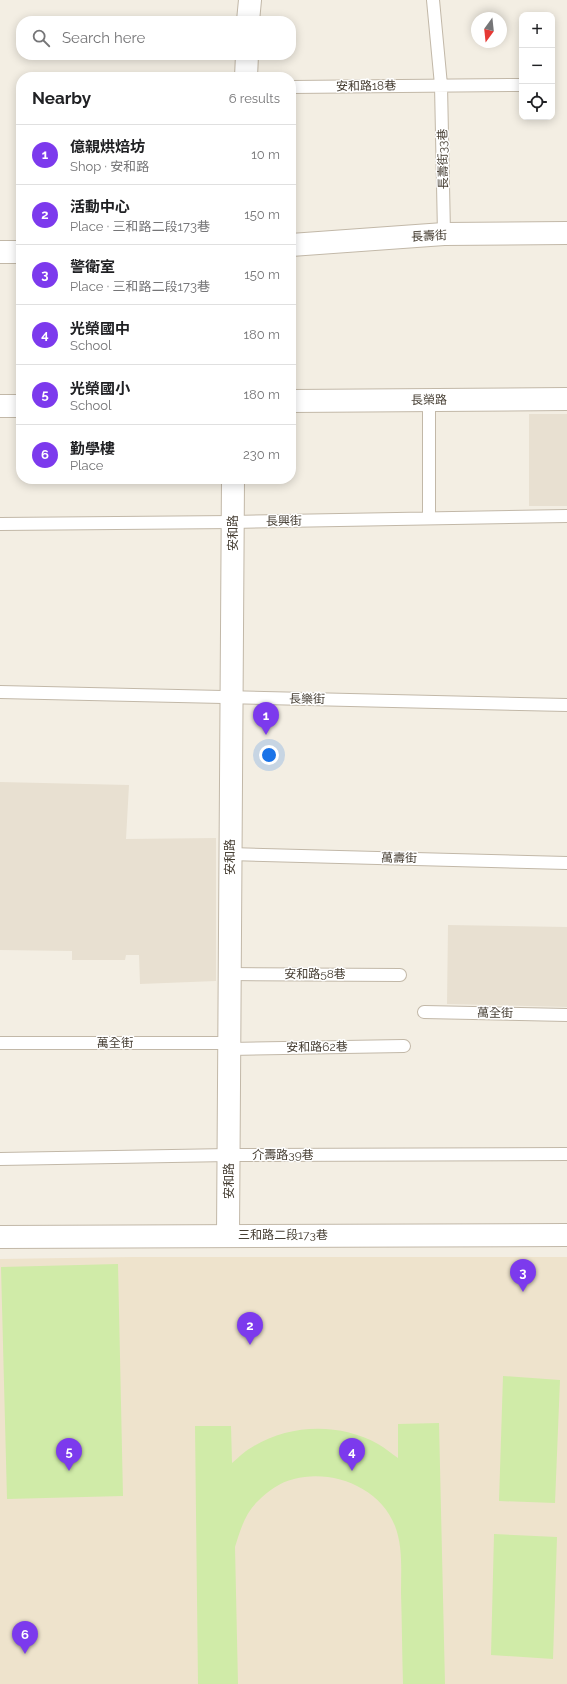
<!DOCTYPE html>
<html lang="en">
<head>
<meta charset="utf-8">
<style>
	body { margin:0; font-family:Raleway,"Noto Sans TC",sans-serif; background:#f2f2f2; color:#202124 }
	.controls { position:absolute; right:12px; top:12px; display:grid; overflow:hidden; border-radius:8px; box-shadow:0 2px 10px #0003 }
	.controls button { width:36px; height:36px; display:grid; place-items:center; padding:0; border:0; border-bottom:1px solid #e0e0e0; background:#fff; color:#202124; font:20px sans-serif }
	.compass { position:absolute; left:471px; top:12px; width:36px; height:36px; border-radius:50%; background:#fff; box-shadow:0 2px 10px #0003; rotate:195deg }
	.you { position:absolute; left:269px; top:755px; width:14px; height:14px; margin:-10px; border:3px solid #fff; border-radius:50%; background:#1a73e8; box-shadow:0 0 0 6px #1a73e833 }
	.badge { display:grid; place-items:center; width:26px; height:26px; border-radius:50%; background:#7c3aed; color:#fff; font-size:13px; font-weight:700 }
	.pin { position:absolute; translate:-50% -33px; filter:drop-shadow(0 1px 2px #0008) }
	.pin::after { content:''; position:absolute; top:21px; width:14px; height:12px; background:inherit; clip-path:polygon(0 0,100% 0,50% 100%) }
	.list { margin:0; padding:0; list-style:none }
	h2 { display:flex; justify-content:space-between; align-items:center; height:52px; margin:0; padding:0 16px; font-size:17px }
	h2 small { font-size:13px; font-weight:400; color:#757577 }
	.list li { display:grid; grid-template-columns:26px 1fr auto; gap:12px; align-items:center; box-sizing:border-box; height:60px; padding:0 16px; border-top:1px solid #e0e0e0 }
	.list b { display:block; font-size:15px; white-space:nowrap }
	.list p { margin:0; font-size:13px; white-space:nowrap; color:#757577 }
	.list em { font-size:13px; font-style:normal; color:#757577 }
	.icon { flex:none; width:22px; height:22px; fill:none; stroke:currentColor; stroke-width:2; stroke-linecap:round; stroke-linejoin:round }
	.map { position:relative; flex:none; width:567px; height:1684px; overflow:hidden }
	.search { position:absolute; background:#fff; box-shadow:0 2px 10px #0003; left:16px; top:16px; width:280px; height:44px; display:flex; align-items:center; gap:10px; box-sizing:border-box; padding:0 14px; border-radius:16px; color:#757577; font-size:15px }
	.panel { position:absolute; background:#fff; box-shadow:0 2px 10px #0003; left:16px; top:72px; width:280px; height:412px; border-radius:16px }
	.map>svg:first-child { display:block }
</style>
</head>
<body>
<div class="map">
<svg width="567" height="1684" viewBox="0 0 567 1684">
	<rect width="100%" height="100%" fill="#f3eee3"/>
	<!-- residential -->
	<path fill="#e8e0d1" d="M529,414H567V506H529Z
		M0,782L129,785L126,839L216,838V981L140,984L139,955H126L125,960H72V951L0,950Z
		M448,925L567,927V1007L447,1004Z"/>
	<!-- education -->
	<path fill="#eee3cc" d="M133,1257H567V1684H0V1259Z"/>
	<!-- green -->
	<path fill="#d0eba8" d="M118,1264L123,1496L7,1499L1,1267Z
		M503,1376L560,1380L555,1503L499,1501Z
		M439,1423L445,1684H403C402,1654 402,1623 401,1593C401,1570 403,1547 395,1526C380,1487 332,1469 294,1479C280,1482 268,1491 258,1501C245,1513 240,1531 235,1547L238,1684H198L195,1426H231L232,1463C239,1457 246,1450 254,1446C291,1424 340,1423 378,1444C385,1448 392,1454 398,1458V1424Z
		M494,1534L557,1537L553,1659L491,1655Z"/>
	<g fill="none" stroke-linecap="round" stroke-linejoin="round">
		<defs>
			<path id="service" d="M433,0L441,85L444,234
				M291,87L522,85
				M429,400V518
				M0,524L233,522L567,516
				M0,692L567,705
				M230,854L567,863
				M230,974L400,975
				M424,1012L567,1015
				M0,1043H229
				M230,1049L404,1046
				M0,1159L229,1155L567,1154"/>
			<path id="minor" d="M248,21L250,0
				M246,77L247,55
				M291,245L444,234L567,233
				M0,252H21
				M291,401L567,399
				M0,406H21
				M228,1236L233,479
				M0,1237L567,1235"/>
		</defs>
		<!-- service casing -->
		<use href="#service" stroke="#c2b8a8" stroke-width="14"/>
		<!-- minor casing -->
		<use href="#minor" stroke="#c2b8a8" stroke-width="24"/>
		<!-- service -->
		<use href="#service" stroke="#fff" stroke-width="12"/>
		<!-- minor -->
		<use href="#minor" stroke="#fff" stroke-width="22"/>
	</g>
	<g text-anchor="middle" stroke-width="3" stroke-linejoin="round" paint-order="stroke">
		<!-- street labels -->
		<g font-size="12" fill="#463e33" stroke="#fff">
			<text transform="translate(366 86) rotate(-1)" y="4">安和路18巷</text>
			<text transform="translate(443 159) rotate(-91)" y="4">長壽街33巷</text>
			<text transform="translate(429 236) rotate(-3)" y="4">長壽街</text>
			<text transform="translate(429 400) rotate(-1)" y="4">長榮路</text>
			<text transform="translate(284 521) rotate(-1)" y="4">長興街</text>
			<text transform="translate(233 533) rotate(-90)" y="4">安和路</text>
			<text transform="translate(307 699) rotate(1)" y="4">長樂街</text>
			<text transform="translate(230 857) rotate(-90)" y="4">安和路</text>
			<text transform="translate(399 858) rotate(1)" y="4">萬壽街</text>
			<text x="315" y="978">安和路58巷</text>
			<text transform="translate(495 1013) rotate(1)" y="4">萬全街</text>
			<text x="115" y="1047">萬全街</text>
			<text transform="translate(317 1047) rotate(-1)" y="4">安和路62巷</text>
			<text x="283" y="1159">介壽路39巷</text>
			<text transform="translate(229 1181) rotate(-90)" y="4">安和路</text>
			<text x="283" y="1239">三和路二段173巷</text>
		</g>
	</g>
</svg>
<div class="controls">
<button>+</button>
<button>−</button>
<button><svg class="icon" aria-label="locate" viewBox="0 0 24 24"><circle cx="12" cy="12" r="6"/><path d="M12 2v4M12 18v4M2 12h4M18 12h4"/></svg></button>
</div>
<svg class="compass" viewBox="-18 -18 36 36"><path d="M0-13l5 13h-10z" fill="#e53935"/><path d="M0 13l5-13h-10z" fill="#757577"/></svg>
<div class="you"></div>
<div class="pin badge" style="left:266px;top:735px">1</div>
<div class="pin badge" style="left:250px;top:1345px">2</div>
<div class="pin badge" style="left:523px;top:1292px">3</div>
<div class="pin badge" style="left:352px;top:1471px">4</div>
<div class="pin badge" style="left:69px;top:1471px">5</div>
<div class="pin badge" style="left:25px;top:1654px">6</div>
<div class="search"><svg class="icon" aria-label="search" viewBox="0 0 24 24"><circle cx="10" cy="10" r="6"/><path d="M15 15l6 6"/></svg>Search here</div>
<section class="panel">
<h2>Nearby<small>6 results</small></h2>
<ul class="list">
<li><span class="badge">1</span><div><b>億親烘焙坊</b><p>Shop · 安和路</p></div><em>10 m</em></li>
<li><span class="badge">2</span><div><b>活動中心</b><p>Place · 三和路二段173巷</p></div><em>150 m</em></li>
<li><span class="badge">3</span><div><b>警衛室</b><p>Place · 三和路二段173巷</p></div><em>150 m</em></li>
<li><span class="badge">4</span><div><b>光榮國中</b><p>School</p></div><em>180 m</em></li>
<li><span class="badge">5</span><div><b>光榮國小</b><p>School</p></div><em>180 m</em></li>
<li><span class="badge">6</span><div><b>勤學樓</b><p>Place</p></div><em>230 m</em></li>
</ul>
</section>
</div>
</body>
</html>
